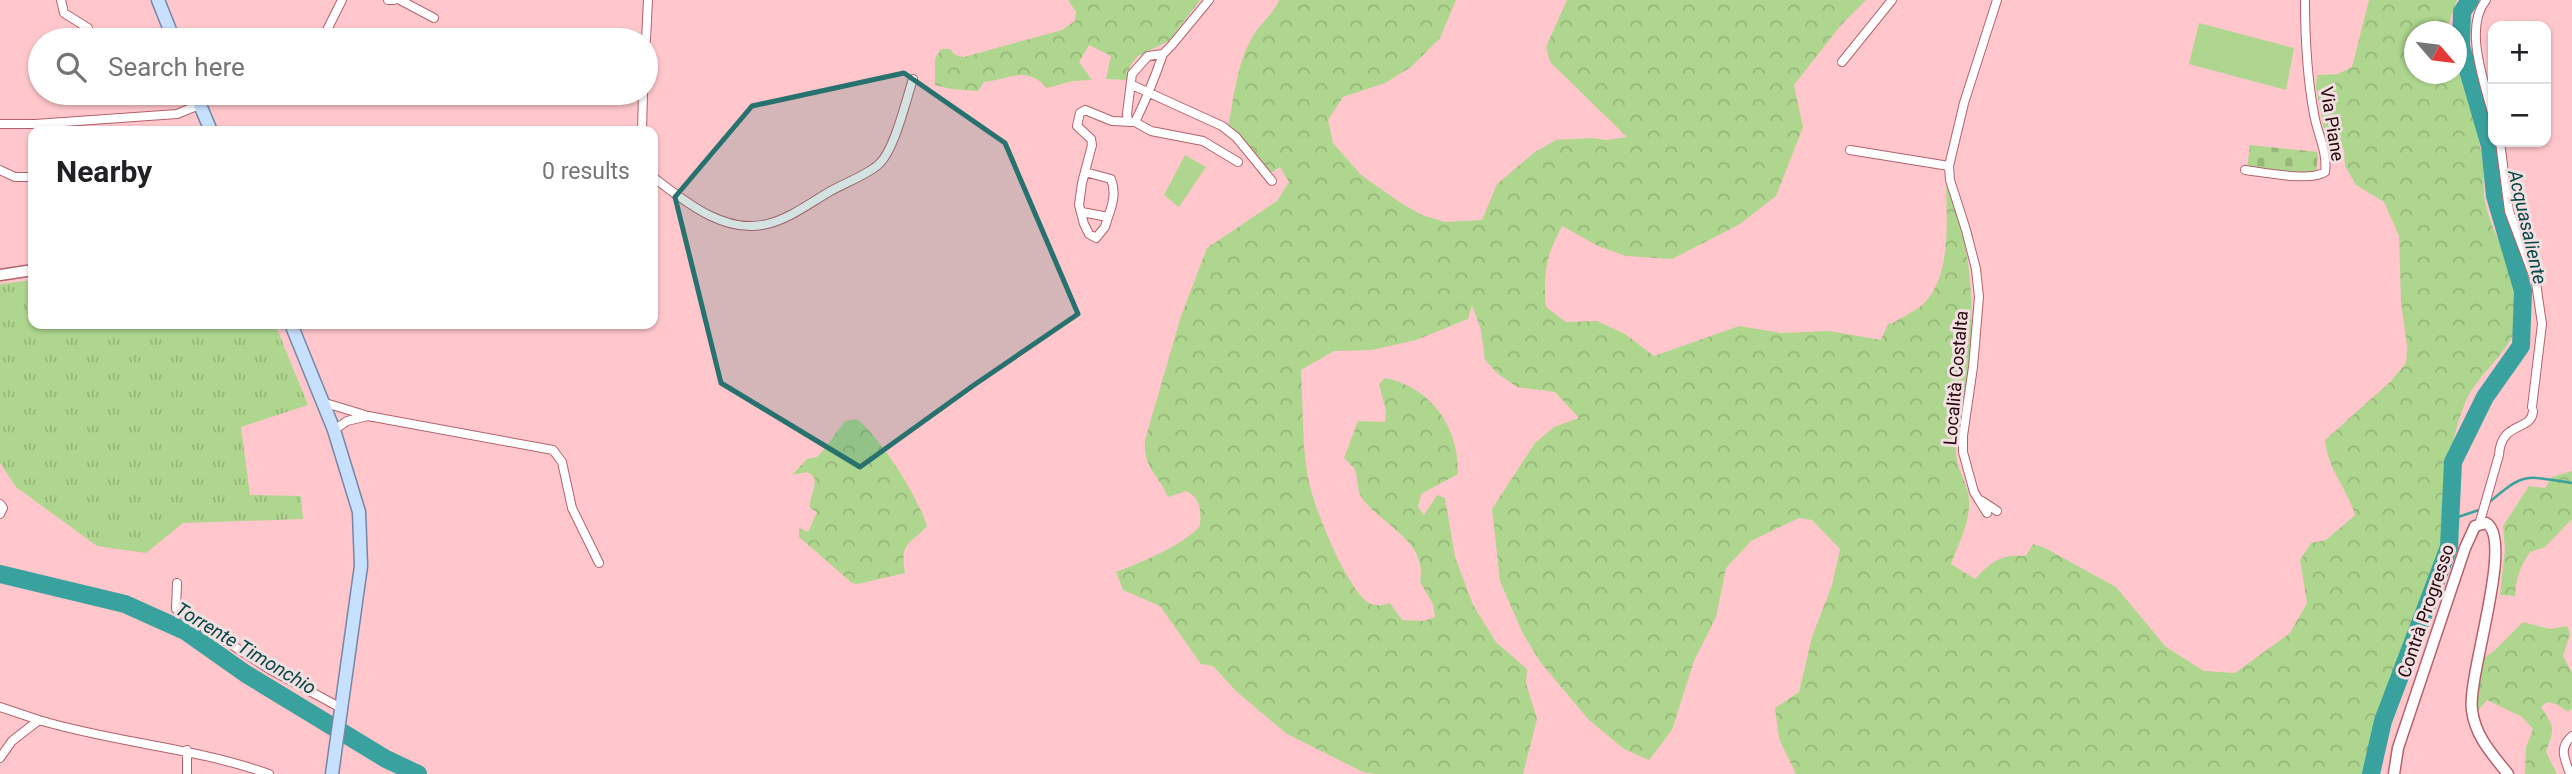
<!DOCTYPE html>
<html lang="en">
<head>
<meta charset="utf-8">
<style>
	body { margin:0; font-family:Roboto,sans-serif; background:#f2f2f2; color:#202124 }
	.controls { position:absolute; right:21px; top:21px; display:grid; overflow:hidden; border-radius:14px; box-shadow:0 2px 5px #0004 }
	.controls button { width:63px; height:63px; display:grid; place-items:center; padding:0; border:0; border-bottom:2px solid #e0e0e0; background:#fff; color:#202124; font:35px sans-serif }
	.compass { position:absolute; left:2404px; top:21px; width:63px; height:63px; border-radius:50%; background:#fff; box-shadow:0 2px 5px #0004; rotate:118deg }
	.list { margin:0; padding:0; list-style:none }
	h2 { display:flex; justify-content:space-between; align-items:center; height:91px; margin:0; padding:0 28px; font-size:30px }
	h2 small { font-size:23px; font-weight:400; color:#757577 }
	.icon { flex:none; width:38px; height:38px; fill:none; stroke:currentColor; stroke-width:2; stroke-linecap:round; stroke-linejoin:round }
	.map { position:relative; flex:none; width:2572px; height:774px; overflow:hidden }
	.search { position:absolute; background:#fff; box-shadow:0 2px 5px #0004; left:28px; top:28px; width:630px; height:77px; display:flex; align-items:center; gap:18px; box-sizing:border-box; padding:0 24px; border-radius:38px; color:#757577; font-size:26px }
	.panel { position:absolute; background:#fff; box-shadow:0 2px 5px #0004; left:28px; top:126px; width:630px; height:203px; border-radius:14px }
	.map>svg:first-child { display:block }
</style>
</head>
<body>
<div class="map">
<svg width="2572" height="774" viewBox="0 0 2572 774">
	<defs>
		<pattern id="grass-tufts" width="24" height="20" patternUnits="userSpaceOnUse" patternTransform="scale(1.75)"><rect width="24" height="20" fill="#aed68f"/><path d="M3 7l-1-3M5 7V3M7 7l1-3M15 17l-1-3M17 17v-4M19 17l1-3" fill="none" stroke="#96b67a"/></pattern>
		<pattern id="forest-crowns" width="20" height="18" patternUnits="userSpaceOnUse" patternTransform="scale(1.75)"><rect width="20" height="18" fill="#aed68f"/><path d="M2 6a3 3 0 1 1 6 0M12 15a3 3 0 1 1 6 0" fill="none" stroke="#96b67a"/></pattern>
		<pattern id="cemetery-stones" width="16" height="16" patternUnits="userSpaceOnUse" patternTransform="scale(1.75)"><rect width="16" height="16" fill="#aed68f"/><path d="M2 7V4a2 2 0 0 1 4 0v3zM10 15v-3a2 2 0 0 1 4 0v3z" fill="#96b67a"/></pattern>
	</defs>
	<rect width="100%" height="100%" fill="#ffc7cc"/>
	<!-- grass -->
	<path fill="url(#grass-tufts)" d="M33,280V324H275L308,405L241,427L250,495L301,496L303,519L183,523L146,553L97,546L16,487L0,463V284Z"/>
	<!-- forest -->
	<path fill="url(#forest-crowns)" d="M1068,0H1200L1169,41L1138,56L1130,66L1126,80L1106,79L1111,56L1089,45L1079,62L1092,80L1073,81L1047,88C1026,65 1010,79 984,82L978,91L951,89L935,85V59L941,49H950L955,55L964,57L1062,30L1075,21L1076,12Z
		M1279,0H1456L1440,38L1411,67L1385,83L1343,97L1328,120L1333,143L1361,175L1401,203L1422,215L1445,222L1482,220L1497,184L1535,152L1556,140L1591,138L1607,140L1627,137L1550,62L1546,47L1567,0H1866L1841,25L1794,85L1803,127L1776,196L1740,224L1672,259L1626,256L1598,246L1562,226C1546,257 1543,271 1546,307L1566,322L1597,321L1625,334L1654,356L1739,326L1782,333L1829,331L1881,340L1888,324L1893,323C1903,316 1917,311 1925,302C1951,276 1947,219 1946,185C1975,248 1975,321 1967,389C1964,410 1957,431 1956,452C1956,467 1965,479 1968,493C1973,518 1959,542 1951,564L1975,579C1990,562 2003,553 2026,556L2033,544L2045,548L2116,587L2166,647L2204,671L2235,673L2290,633L2307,603L2300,560L2311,543L2326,540L2355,515C2347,488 2327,468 2325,440L2390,382L2406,363L2407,346L2401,302L2399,236L2384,202L2356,185L2345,166L2344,149L2325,136L2316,87L2317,75L2338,74L2352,67L2369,0H2457L2448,25L2449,31L2414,32V74H2456L2457,51C2467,87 2478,129 2483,165C2484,178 2483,190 2485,202C2494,244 2521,266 2519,313C2517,349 2478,371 2465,403C2456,426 2450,449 2449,475C2448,501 2453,529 2444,554C2421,617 2387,678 2373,743C2370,753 2366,764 2367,774H1796L1779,739L1775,708L1799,692L1812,637L1832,585L1840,549L1812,520L1799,518L1751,541L1726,568L1716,617L1694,661L1672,730L1649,760L1624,749L1589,720L1541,663L1523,634L1500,581L1492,509L1535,443L1554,427L1579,418L1555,392L1517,387L1498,374L1485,360L1481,330L1472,305L1468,319L1416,340L1372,350L1334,351L1301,370C1303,403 1302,439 1307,472C1311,502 1343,580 1365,600C1372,607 1381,606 1390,603L1402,620L1424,621L1435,617L1433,604L1420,582C1428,543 1386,527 1364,501C1356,492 1359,481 1355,470C1353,466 1347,461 1344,458L1358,421L1385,422L1386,411L1379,384L1385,378C1431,387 1459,427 1458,474L1421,494L1418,507L1424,515L1437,495L1445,498L1455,557L1473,605L1496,642L1527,669L1526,683L1537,719L1523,774H1375L1363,772L1287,734L1237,692L1213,666L1201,664L1160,606L1123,590L1116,572C1142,562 1182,546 1200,526C1201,511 1201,498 1186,491L1168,497C1158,473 1143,469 1145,440L1181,316L1207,248L1277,201L1289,182L1280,167L1273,172L1266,170L1228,127C1234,97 1237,62 1253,36C1260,23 1274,14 1279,0Z
		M857,419C881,439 917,495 927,526C909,546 900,541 905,573L858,584L852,583L799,537V528L808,532L817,512L810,508C809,496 817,488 814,477L807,472L792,475L807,459L817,457L826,447L845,421Z
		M2572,471V519L2545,547L2530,552C2520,566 2516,579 2515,596L2500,595L2505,550L2503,526L2529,486L2545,488L2552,477Z
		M2523,622L2550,629L2567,626L2570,634L2563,656L2572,673V708L2568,712L2556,704L2547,702L2541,707C2556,730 2554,727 2546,752L2557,774H2525L2526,747L2533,729L2522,717L2487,700L2478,711L2473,693L2482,659L2494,651Z"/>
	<!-- cemetery -->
	<path fill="url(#cemetery-stones)" d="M2250,145L2318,152L2316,175L2247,169Z"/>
	<!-- park -->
	<path fill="#aed68f" d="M2199,23L2294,48L2286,90L2189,64Z
		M1185,155L1206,167L1179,207L1164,195Z"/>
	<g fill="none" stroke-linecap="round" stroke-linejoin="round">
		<!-- stream -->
		<path stroke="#3aa29e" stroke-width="2.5" d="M2487,504C2526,471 2523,476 2572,483
			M2452,519L2479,510"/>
		<!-- river -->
		<path stroke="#3aa29e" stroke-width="18" d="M0,574L125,604L185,631L246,674L386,759L418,774
			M2371,774L2383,721L2449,547L2453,462L2485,397L2521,346L2523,291L2495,196L2490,146L2461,46L2462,12L2470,0"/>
		<defs>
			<path id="street" d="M61,0L64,13L88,28V40
				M388,0H394
				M400,0L434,18
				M2486,0C2463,28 2485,84 2493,116
				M322,40L342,0
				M646,40L648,0
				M1842,62L1892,0
				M1132,85L1222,126L1236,137L1272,181
				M1128,122L1127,114L1132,74L1148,56L1163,54L1171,46L1209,0
				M1135,122L1151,131L1203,141L1238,162
				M0,124H35L177,114L199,105
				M642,131L643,93
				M2500,142L2509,211L2536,283L2542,324L2532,407
				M1850,150L1949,166
				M0,170L15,177H33
				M2245,170C2263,172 2311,182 2325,172C2328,152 2317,133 2314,114C2307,76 2305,38 2305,0
				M653,177C684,201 725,235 767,224C789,219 810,203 829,192C842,184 870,174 880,163C895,148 906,100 913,79
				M1082,212L1108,217C1113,204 1116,192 1111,179L1085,172
				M1108,217L1105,227L1096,238L1089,234L1084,224L1079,205L1082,183L1092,145L1091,139L1077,126L1080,113L1085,110L1112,121L1135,122C1146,100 1155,77 1163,54
				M322,402L365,415
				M334,430L347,421L368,416L553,450L562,462L572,508L599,563
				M1982,501L1997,511
				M0,504L3,508L0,514
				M1987,513L1974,492L1963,452V436L1973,367L1979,297L1976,269L1966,230L1950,180L1949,166L1964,103L1997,0
				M2479,525L2499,455C2501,420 2532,432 2533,411
				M177,583L176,609L269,669L341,708
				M0,707L39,720
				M187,750V774
				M0,758L12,741L39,720C115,743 193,747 269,774
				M2570,774C2565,759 2558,748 2572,736"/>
			<path id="secondary" d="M0,275L33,270
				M2394,774L2398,748L2465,548L2475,526L2486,523C2515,539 2467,676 2472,710C2475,736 2492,754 2508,774"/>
			<path id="primary" d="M158,0L174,40
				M195,93L211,131
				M291,324L334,430L359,512L361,566L332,774"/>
		</defs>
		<!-- street casing -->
		<use href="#street" stroke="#b4616c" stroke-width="10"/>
		<!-- secondary casing -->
		<use href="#secondary" stroke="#b4616c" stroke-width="13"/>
		<!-- primary casing -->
		<use href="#primary" stroke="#7686a7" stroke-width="15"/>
		<!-- street -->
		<use href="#street" stroke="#fff" stroke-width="8"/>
		<!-- secondary -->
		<use href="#secondary" stroke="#fff" stroke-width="10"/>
		<!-- primary -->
		<use href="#primary" stroke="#c7e0fd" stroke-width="12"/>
	</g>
	<!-- marked area -->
	<path fill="#27716f" fill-opacity="0.2" stroke="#27716f" stroke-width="5" stroke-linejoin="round" d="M904,73L1005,143L1078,314L974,385L860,467L721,383L675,197L752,106Z"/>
	<g text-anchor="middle" stroke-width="6" stroke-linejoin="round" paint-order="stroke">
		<!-- street labels -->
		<g font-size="18" fill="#24050a" stroke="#f2dfe1">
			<text transform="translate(2332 124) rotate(81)" y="6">Via Piane</text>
			<text transform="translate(1956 378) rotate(-85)" y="6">Località Costalta</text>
			<text transform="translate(2426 611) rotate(-71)" y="6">Contrà Progresso</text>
		</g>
		<!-- water labels -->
		<g font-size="19" font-style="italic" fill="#064645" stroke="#f2dfe1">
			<text transform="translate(2528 227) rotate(77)" y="7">Acquasaliente</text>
			<text transform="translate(246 648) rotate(31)" y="7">Torrente Timonchio</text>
		</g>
	</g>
</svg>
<div class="controls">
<button>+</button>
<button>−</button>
</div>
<svg class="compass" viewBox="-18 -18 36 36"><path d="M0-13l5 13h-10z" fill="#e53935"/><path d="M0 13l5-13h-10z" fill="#757577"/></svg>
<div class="search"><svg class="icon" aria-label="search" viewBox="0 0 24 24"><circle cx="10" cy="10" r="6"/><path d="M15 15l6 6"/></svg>Search here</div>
<section class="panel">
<h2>Nearby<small>0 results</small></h2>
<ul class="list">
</ul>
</section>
</div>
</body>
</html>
